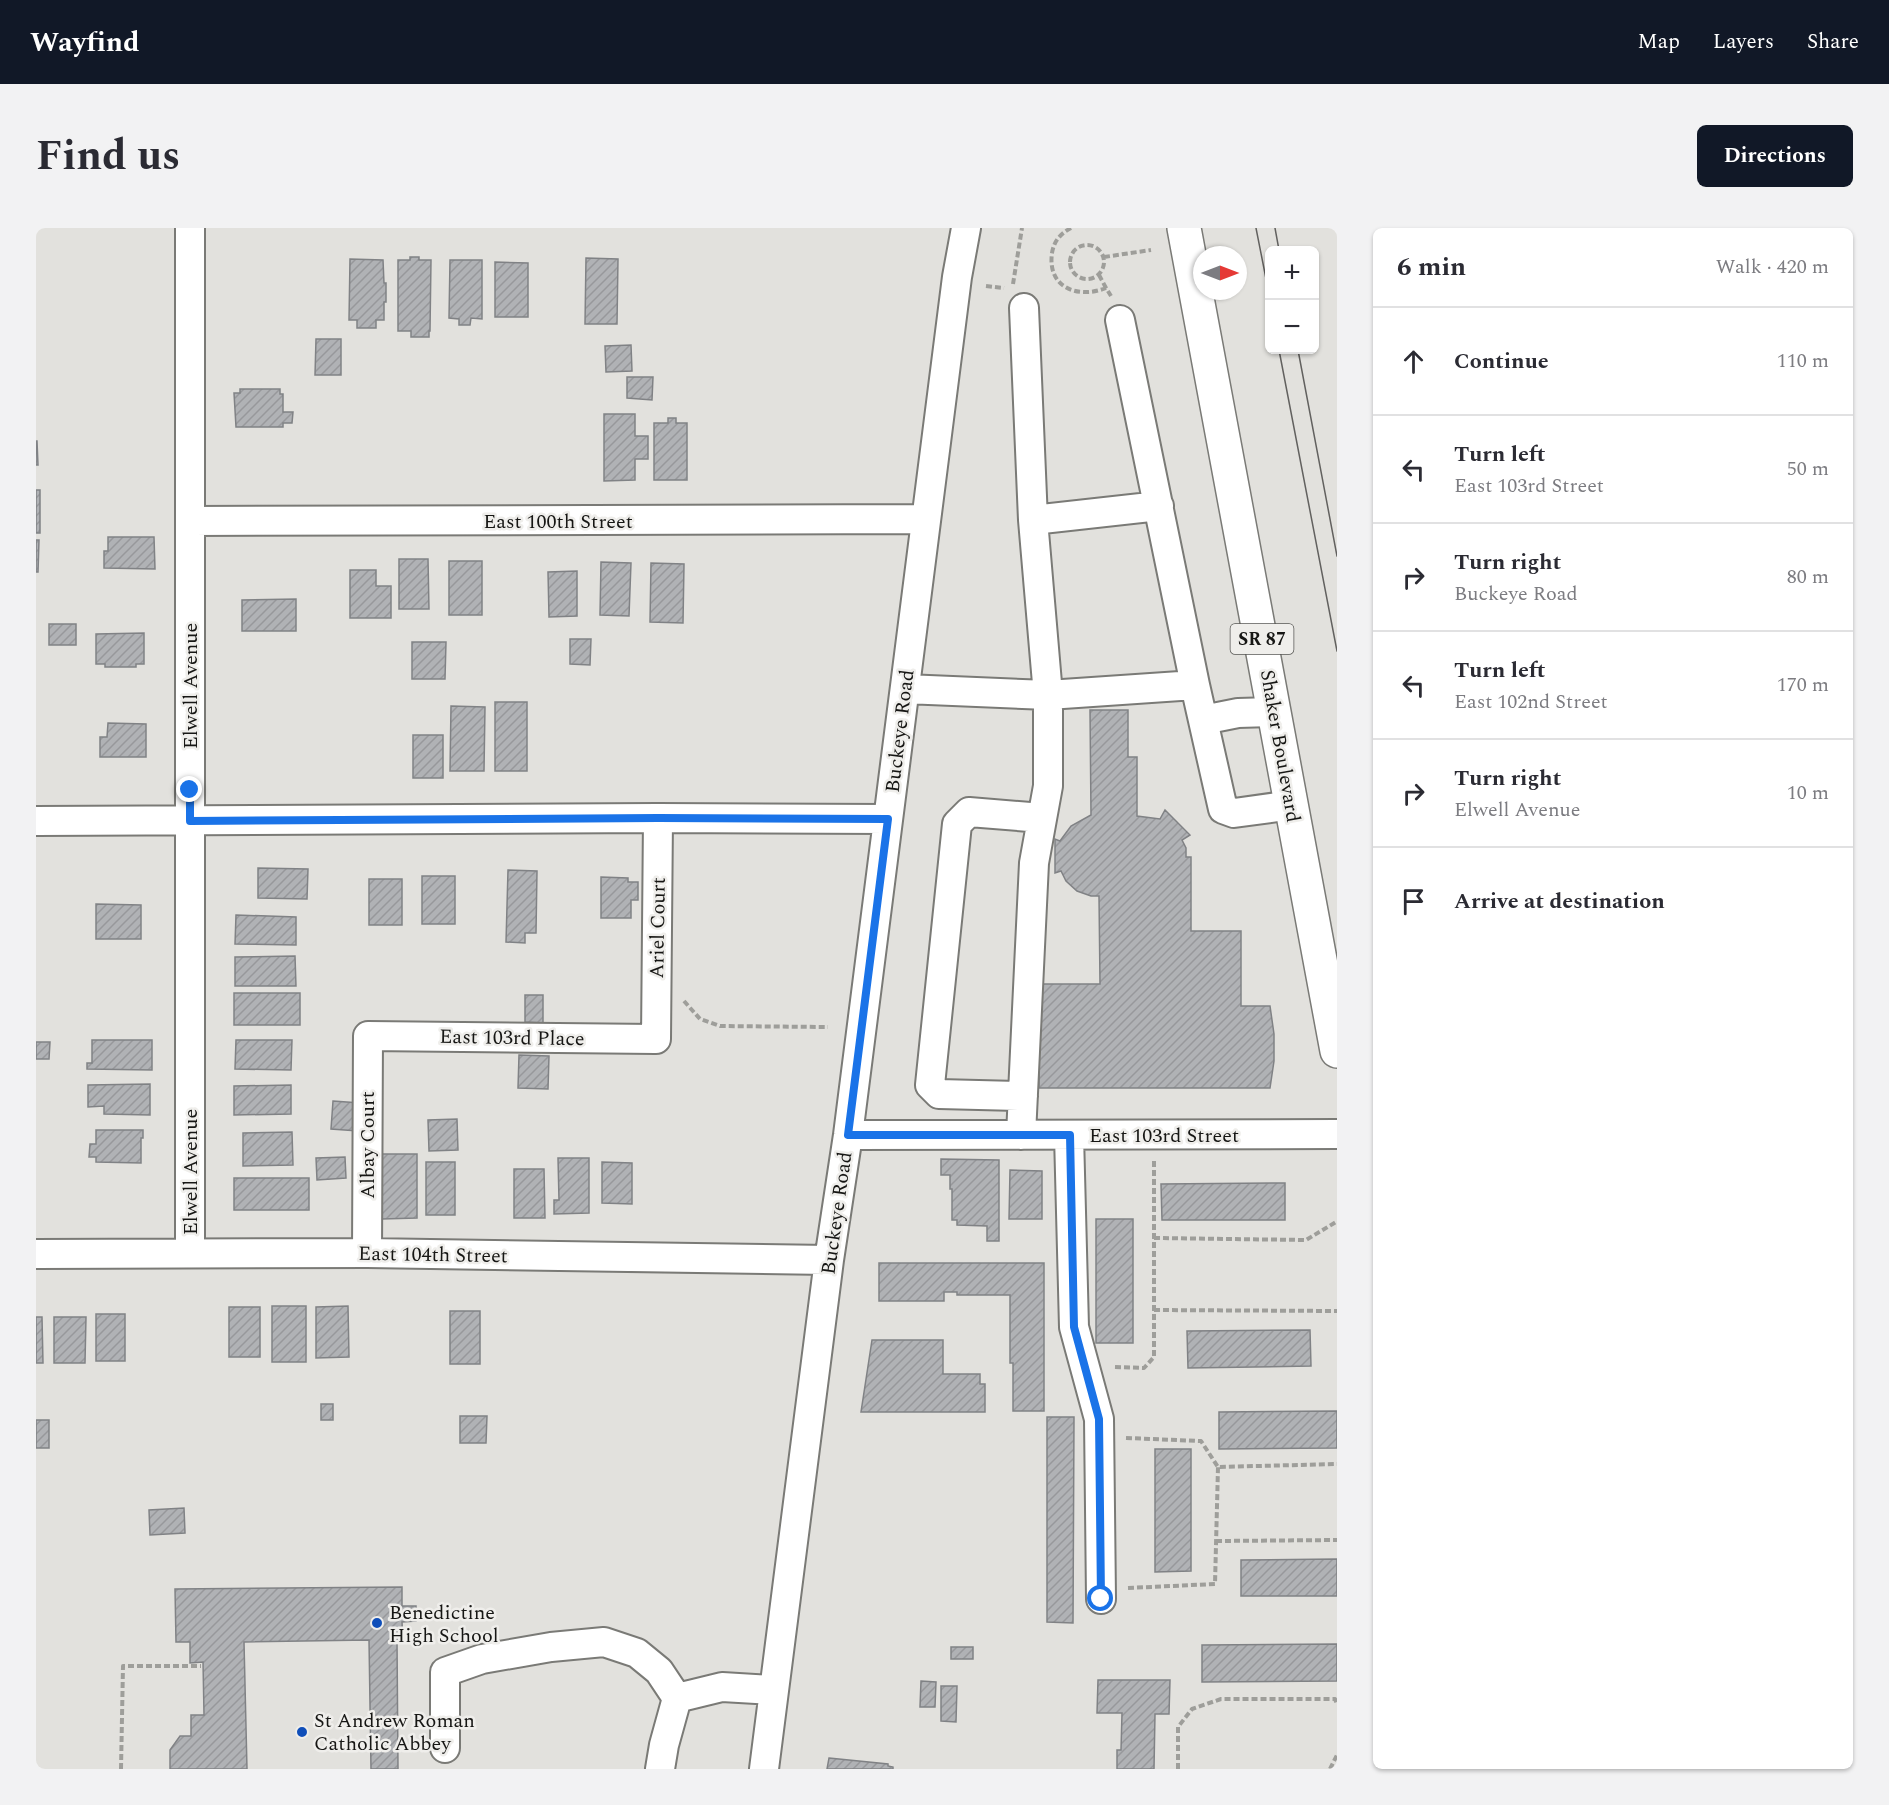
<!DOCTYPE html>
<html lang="en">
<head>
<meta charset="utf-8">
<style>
	body { margin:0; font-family:Spectral,serif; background:#f2f2f3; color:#2b2b33 }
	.controls { position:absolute; right:18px; top:18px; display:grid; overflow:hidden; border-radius:9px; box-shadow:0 2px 4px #0004 }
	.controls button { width:54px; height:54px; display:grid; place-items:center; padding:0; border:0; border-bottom:2px solid #e1e1e2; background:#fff; color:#2b2b33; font:30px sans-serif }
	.compass { position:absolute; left:1157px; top:18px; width:54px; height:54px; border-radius:50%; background:#fff; box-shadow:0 2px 4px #0004; rotate:90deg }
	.stop { position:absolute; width:18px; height:18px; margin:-14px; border:4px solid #1a73e8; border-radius:50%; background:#fff }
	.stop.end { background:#1a73e8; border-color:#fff; box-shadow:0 2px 6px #0008 }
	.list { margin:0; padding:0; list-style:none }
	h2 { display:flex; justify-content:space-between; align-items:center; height:78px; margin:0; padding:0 24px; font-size:26px }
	h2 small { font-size:20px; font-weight:400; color:#7c7c81 }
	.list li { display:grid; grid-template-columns:39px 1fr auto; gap:18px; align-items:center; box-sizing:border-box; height:108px; padding:0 24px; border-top:2px solid #e1e1e2 }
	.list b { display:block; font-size:22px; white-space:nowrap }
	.list p { margin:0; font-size:20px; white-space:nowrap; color:#7c7c81 }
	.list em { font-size:20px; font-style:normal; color:#7c7c81 }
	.icon { flex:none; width:33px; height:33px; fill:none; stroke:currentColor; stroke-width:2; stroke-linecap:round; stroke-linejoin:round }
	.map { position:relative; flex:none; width:1301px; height:1541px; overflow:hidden; border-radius:9px }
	header { display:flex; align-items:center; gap:36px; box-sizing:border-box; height:84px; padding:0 30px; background:#111827; color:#fff }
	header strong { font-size:28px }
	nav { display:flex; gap:33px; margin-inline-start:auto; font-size:21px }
	.intro { display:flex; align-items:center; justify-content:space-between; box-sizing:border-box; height:144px; padding:0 36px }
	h1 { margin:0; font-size:42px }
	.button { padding:15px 27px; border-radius:9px; background:#111827; color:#fff; font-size:21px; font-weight:700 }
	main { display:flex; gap:36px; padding:0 36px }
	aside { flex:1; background:#fff; border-radius:9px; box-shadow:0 2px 4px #0004 }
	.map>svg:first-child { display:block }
</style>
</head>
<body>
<header>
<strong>Wayfind</strong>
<nav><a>Map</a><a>Layers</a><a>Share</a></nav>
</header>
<div class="intro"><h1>Find us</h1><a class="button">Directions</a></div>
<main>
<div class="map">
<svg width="1301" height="1541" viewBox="0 0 1301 1541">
	<defs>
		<pattern id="building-hatch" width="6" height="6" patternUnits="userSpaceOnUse" patternTransform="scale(1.5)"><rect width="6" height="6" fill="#b0b2b5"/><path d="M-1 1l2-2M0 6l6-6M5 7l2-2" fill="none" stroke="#97989b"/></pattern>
	</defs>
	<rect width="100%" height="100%" fill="#e2e1dd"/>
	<!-- building -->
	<path fill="url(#building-hatch)" stroke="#808285" stroke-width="1.5" d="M374,29H383V32H395L394,103H393V109H375V103H362V32H374Z
		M550,30L582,31L581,96H549Z
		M314,31L347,32L348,55H350V74H348V92H340V100H321V92H313Z
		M414,32H446V91L435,90L434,97H423V91L413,90Z
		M459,34L492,35V89H459Z
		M280,111H305V147H279Z
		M595,117L596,143L570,144L569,118Z
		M591,149H617L616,172L591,170Z
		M204,161H244V166H247V184H257L256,195H247V199H200L198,165H204Z
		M568,186H599V208H612V231H599V252L568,253Z
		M632,190H640V195H651V252H618V195H632Z
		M0,213H1L2,237H0Z
		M0,262H4V305H0Z
		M72,309H118L119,341L68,340V323H72Z
		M0,312H3L2,344H0Z
		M363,331H392L393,381H363Z
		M413,333H446V387H413Z
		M565,334L595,335L593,388L564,387Z
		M615,335L648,336L647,395L614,394Z
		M314,342H340V358H355V390H314Z
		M541,343V388L513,389L512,344Z
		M260,371V403H206V372Z
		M13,396H40V417H13Z
		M108,405V436H100V439H69V436H60V406Z
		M534,411H555L554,437L534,436Z
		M376,414H410L409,451H376Z
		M459,474H491V543H459Z
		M415,478L449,479L448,543H414Z
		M1054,482H1092V529H1101V588L1124,591L1129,582L1154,607L1146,612L1150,620V629H1155V703H1205V778H1234L1238,806V833L1234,860H1003V756H1064L1063,668H1055L1041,663L1030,653L1025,643L1019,645V611L1024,613L1035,598L1055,587Z
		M72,495L110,496V529H64V509H71Z
		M377,507H407V550H377Z
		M222,640L272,641L271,671L222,670Z
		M472,642L501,643L500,705H489V715L470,714Z
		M386,648H419V696H386Z
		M565,649L592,650V654H602V672H595V690H565Z
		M333,651H366V697H333Z
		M60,676L105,677V711H60Z
		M200,687L260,689V717L199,716Z
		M259,728L260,758H199V729Z
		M198,765H264V797H198Z
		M489,767H507V795L489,794Z
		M56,812H116V842L51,841V835H56Z
		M200,812H256L255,842L199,841Z
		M0,814H14L13,831H0Z
		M483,827L513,828L512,861L482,860Z
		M114,856V887L68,886V878L52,879V857Z
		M255,857V886L198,887V858Z
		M297,873L324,875L322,903L295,901Z
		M421,891L422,922L393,923L392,892Z
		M60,902H107V910H105V935L60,934V929H53L54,916H60Z
		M256,904L257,937L207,938V905Z
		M346,926H381V990L346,991Z
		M309,929L310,950L281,952L280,930Z
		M522,930H553V985L518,986V972H523Z
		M905,931L963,932V1013H951V998L921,997V992H916V961H914V947H905Z
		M390,934H419V987H390Z
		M566,934L596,935V976L566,975Z
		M478,941H508L509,990H478Z
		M974,942L1006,943V991H973Z
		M198,950H273V982H198Z
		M1249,955V992H1126L1125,956Z
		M1060,991H1097V1115H1060Z
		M843,1035H1008V1183H977V1135H974V1067H921V1064H908V1073H843Z
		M236,1078H270V1134H236Z
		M312,1078L313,1129L280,1130V1079Z
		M193,1079H224V1129H193Z
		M414,1083H444V1136H414Z
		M60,1086H89V1133H60Z
		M0,1089H6L7,1135H0Z
		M18,1089H50L49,1135H18Z
		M1274,1102L1275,1138L1152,1140L1151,1103Z
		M836,1112H907V1146H944V1156H949V1184H825Z
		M285,1176H297V1192H285Z
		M1301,1183V1220L1183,1221V1184Z
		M424,1188H451L450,1215H424Z
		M1011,1189H1038L1037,1395L1011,1394Z
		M0,1192H13V1220H0Z
		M1119,1221H1155V1343L1119,1344Z
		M148,1280L149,1305L114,1307L113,1282Z
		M1301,1331V1368H1205V1332Z
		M366,1359V1378H380V1393L366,1394L367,1412H361L362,1541H335L333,1412L208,1414L211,1541H134V1522L144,1508H155V1487H168L167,1434L154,1435V1414H140L139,1361Z
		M1301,1416V1453L1166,1454V1417Z
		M915,1419H937V1431H915Z
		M1062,1452H1134L1133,1486H1119L1118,1541H1081V1522H1085L1086,1485H1061Z
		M885,1453L900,1454L899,1479H884Z
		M905,1458H921L920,1494L905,1493Z
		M793,1530L852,1536V1538L857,1539V1541H791Z"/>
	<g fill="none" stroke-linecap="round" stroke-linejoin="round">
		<defs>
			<path id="minor" d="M154,0V1025
				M988,80L997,292
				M1084,92L1159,457L1187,581L1198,585L1256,577
				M154,293L889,291
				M869,461L1012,467L1159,457
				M1167,492L1202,485L1239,484
				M0,593L622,590L852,591
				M987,868L903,866L894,857L921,596L933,584L1006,590
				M812,907L1301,906
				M985,907L998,635L1012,558V467L997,292L1123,278
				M1033,907L1038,1099L1063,1191L1065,1371
				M331,1025L332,808L620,811L622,590
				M0,1026L331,1025L793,1032
				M409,1520V1444L446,1431L515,1419L568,1414L601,1425L623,1443L641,1470
				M624,1541L628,1517L641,1470L686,1459L738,1462
				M728,1541L793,1032L812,907L921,49L930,0"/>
			<path id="major" d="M1148,0L1301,823"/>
		</defs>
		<!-- minor casing -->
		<use href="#minor" stroke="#7a7a76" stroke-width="32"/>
		<!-- major casing -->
		<use href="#major" stroke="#7a7a76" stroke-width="36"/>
		<!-- path -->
		<path stroke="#9e9e9a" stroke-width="4" stroke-dasharray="6 3" stroke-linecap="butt" d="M1035,0C1024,6 1018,13 1016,25C1011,60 1042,71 1070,60L1075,68
			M1034 34a17 17 0 1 1 34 0a17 17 0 1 1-34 0Z
			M1068,29L1115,22
			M1063,47L1070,60
			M977,56L986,0
			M950,58L968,60
			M648,773L664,791L684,798L792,799
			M1118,1010L1270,1012L1300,994
			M1118,1082L1301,1083
			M1079,1139L1108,1140L1118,1129V933
			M1090,1210L1165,1213L1182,1239L1301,1236
			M1180,1313L1301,1312
			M1092,1360L1179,1356L1182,1239
			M85,1541L87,1438H165
			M1142,1541V1499L1156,1481L1185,1471H1299L1301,1476
			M1294,1541L1301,1527"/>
		<!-- minor -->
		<use href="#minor" stroke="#fff" stroke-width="28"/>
		<!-- major -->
		<use href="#major" stroke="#fff" stroke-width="33"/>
		<!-- tram -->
		<path stroke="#62615f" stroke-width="1.5" d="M1220,0L1234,71
			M1239,0L1243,22
			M1243,122L1301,423
			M1262,122L1301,328"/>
	</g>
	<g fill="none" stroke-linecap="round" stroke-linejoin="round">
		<!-- route -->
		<path stroke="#1a73e8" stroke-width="8" d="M154,562V593L622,590L852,591L812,907H1034L1038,1099L1063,1191L1065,1371"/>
	</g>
	<!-- markers -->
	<g fill="#0f4eb9" stroke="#efeeeb" stroke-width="2">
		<circle cx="341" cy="1395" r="6"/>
		<circle cx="266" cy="1504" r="6"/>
	</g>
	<g text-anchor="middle" stroke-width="5" stroke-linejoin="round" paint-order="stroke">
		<!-- shield labels -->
		<rect fill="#efeeeb" stroke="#575754" stroke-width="1.5" x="1194.5" y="396" width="63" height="30" rx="4.5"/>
		<g font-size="18" font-weight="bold" fill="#161614">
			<text x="1226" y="417">SR 87</text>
		</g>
		<!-- street labels -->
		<g font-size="20" fill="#161614" stroke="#efeeeb">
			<text x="522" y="300">East 100th Street</text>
			<text transform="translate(154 458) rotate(-90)" y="7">Elwell Avenue</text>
			<text transform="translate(863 503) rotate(-83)" y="7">Buckeye Road</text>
			<text transform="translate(1245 518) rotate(80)" y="7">Shaker Boulevard</text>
			<text transform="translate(621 700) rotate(-89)" y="7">Ariel Court</text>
			<text transform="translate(476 809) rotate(1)" y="7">East 103rd Place</text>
			<text x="1128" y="914">East 103rd Street</text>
			<text transform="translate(331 917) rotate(-90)" y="7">Albay Court</text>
			<text transform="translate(154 944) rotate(-90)" y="7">Elwell Avenue</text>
			<text transform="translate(800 985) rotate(-82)" y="7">Buckeye Road</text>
			<text transform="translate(397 1026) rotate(1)" y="7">East 104th Street</text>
		</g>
		<!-- poi labels -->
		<g font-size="20" fill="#161614" stroke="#efeeeb" text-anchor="start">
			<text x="353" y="1391">Benedictine<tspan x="353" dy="23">High School</tspan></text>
			<text x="278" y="1499">St Andrew Roman<tspan x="278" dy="23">Catholic Abbey</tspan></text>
		</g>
	</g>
</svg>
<div class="controls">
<button>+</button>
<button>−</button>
</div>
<svg class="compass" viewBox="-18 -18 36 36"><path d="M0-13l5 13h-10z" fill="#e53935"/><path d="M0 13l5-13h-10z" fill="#7c7c81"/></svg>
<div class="stop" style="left:1065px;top:1371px"></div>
<div class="stop end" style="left:154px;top:562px"></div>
</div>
<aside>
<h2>6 min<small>Walk · 420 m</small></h2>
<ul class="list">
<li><svg class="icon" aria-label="ahead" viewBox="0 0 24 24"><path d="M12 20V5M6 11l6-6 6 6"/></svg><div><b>Continue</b></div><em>110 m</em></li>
<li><svg class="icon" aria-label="left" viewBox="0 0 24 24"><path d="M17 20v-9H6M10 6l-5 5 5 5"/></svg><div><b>Turn left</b><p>East 103rd Street</p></div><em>50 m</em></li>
<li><svg class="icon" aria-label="right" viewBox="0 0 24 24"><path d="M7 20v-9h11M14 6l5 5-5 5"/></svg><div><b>Turn right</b><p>Buckeye Road</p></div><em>80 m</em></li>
<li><svg class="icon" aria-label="left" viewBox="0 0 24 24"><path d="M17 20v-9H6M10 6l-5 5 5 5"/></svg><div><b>Turn left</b><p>East 102nd Street</p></div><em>170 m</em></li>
<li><svg class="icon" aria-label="right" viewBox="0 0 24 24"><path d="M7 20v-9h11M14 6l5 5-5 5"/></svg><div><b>Turn right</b><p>Elwell Avenue</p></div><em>10 m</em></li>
<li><svg class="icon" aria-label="arrive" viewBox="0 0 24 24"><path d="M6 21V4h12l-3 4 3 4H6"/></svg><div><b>Arrive at destination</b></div></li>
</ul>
</aside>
</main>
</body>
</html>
